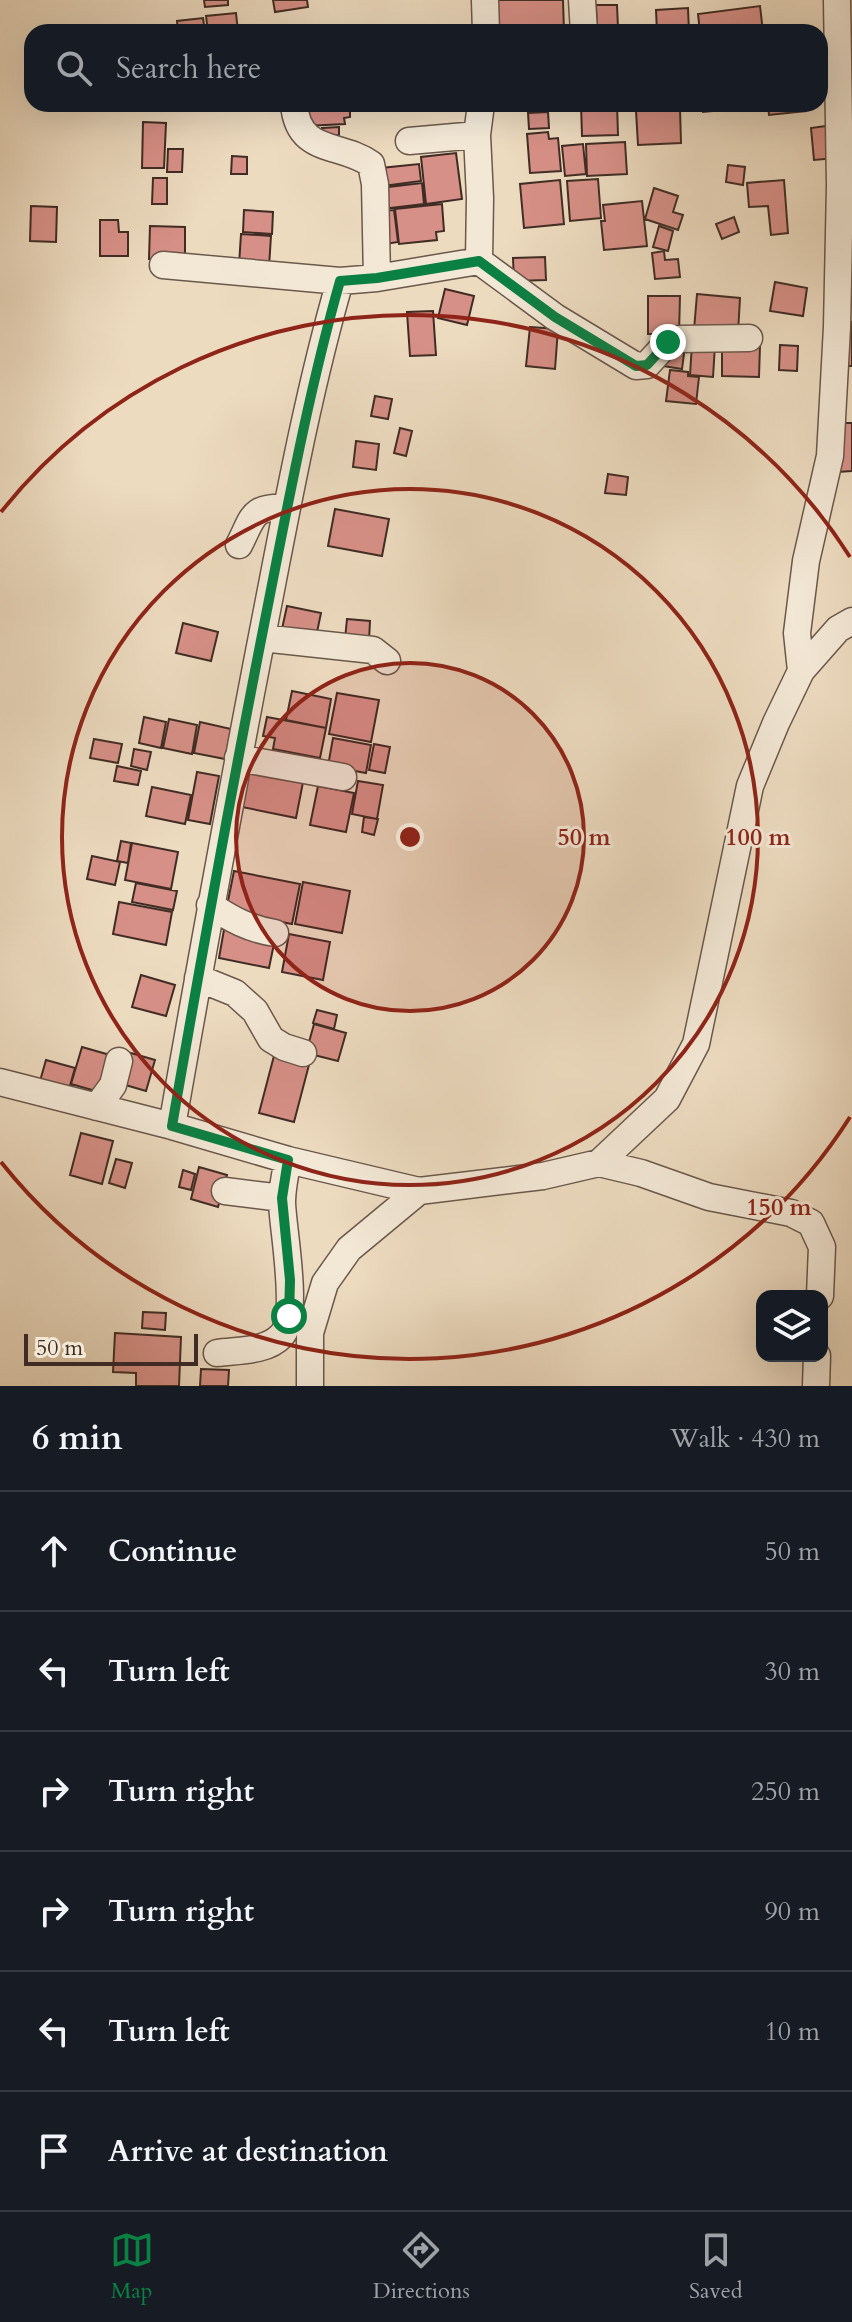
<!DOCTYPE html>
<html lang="en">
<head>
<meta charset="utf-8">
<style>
	body { margin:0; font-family:Cardo,serif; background:#242831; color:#f1f3f6 }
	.controls { position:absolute; right:24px; bottom:24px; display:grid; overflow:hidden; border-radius:16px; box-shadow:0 8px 32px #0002 }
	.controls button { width:72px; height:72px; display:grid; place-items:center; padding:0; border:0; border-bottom:2px solid #363941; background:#171b24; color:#f1f3f6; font:40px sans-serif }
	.scale { position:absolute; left:24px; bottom:20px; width:174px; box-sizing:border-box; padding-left:8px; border:4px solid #402c24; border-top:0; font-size:22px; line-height:28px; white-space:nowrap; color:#402c24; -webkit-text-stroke:6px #f3e8d6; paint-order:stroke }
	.stop { position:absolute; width:24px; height:24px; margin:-18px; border:6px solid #0b8043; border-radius:50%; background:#fff }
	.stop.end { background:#0b8043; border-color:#fff; box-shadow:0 2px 8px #0008 }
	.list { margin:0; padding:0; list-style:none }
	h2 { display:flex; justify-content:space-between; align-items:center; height:104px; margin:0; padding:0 32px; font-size:34px }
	h2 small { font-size:26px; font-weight:400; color:#9ea1a6 }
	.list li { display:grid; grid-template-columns:52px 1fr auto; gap:24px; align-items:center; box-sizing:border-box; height:120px; padding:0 32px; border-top:2px solid #363941 }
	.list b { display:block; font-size:30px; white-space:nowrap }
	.list em { font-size:26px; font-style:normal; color:#9ea1a6 }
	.icon { flex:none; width:44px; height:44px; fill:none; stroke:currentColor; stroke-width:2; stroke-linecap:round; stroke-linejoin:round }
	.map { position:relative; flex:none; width:852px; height:1386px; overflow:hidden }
	.search { position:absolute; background:#171b24; box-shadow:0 8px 32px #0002; left:24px; right:24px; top:24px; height:88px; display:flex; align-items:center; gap:20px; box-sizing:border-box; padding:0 28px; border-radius:24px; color:#9ea1a6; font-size:30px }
	.sheet { height:824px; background:#171b24 }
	nav { display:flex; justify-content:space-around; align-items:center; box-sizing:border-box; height:112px; border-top:2px solid #363941; background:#171b24; font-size:22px; color:#9ea1a6 }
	nav a { display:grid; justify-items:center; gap:4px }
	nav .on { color:#0b8043 }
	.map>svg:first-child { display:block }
</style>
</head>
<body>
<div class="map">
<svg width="852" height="1386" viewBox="0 0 852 1386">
	<rect width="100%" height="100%" fill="#eddbc0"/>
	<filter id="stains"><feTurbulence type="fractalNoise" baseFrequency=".0025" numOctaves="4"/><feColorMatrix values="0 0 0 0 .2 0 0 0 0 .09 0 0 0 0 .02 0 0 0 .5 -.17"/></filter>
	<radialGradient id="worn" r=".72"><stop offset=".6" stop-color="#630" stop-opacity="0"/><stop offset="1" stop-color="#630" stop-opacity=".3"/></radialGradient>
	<!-- building -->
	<path fill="#d79087" stroke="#402c24" stroke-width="2" d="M204,0H228V5L205,7Z
		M273,0H307L308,7L275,12Z
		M495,0H563L564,32H496Z
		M596,5H617L618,28H647V32H597Z
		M760,6L763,32H700L698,14Z
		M688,8L689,32H657L656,10Z
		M236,13L238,32H208L206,16Z
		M203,18L205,32H178L177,21Z
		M210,104H243V107L211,110Z
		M304,104H345V110H350V117L344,118L345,124L305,126Z
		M499,104H566V108L499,110Z
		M581,104H617L618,135L582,136Z
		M702,104H756V107L703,112Z
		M768,104H805L806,111L769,115Z
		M680,109L681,143L638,145L636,111Z
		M548,112L549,128L529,129L528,113Z
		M143,122L166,123L164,168H142Z
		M833,125L836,158L814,160L811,128Z
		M339,127V135L322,136V128Z
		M548,132L549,139L558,138L561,171L530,173L527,134Z
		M625,142L627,174L587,176L586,144Z
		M583,144L586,174L565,176L562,146Z
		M168,149H183L182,172H167Z
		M456,153L462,199L426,204L421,157Z
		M232,156L247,157V174H231Z
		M419,164L421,181L383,186L381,168Z
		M728,165L745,167L743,185L726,182Z
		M153,178H167V204H152Z
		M598,179L601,218L570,221L567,181Z
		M560,180L564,224L524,228L520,184Z
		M784,180L788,233L771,235L768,206L749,207L747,183Z
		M422,183L424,204L382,209L380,188Z
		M654,188L678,196L673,212L683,215L678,230L645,219Z
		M642,201L647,246L604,250L601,221H605L603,205Z
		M442,204L444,231L436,232L437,240L399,244L395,209Z
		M31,206L57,207L56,242L30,241Z
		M244,210L273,212L272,234L243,232Z
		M394,210L398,242L385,244L382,211Z
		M734,217L739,232L722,239L716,224Z
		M100,220H118L119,232H128V256H100Z
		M150,226L185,227V260L149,259Z
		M659,226L673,231L668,251L653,247Z
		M241,234L271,236L269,267L239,265Z
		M664,251L665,260L678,259L680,277L655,279L652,253Z
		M545,257L546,280L514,281L513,258Z
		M775,282L807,288L803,316L770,311Z
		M445,289L474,296L467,325L438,318Z
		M697,294L740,298L738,333L694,330Z
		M648,296H680L679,334H648Z
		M433,311L436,355L410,356L407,312Z
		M846,322H852V366H846Z
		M530,327L558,329L555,369L526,366Z
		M670,343L685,345L682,369L663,366Z
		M692,343L715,345L713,377L690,375Z
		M722,344L760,345L759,377L722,376Z
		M780,345L798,346L797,371L779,370Z
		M670,370L688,372V376L699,377L696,404L666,401Z
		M375,396L392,399L388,419L371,416Z
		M837,423H852V471L838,472Z
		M400,428L412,431L406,456L394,453Z
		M356,441L379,444L376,470L353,467Z
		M608,474L628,477L626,495L605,493Z
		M335,509L389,519L382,556L328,546Z
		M287,606L321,613L316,637L282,629Z
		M347,619L370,621L369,641L345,639Z
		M183,623L218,632L211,661L176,653Z
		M292,691L331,699L326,728L286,720Z
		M337,693L379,700L371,742L329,734Z
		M144,717L166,722L161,748L139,743Z
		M267,717L326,728L320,758L273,749L275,738L263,736Z
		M169,719L197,725L192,754L163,748Z
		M200,722L231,729L225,759L194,753Z
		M333,738L371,745L366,773L328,766Z
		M94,739L122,744L118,763L90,758Z
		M374,744L390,747L385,773L369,770Z
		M134,749L151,752L147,770L131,766Z
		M117,766L141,771L138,785L114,781Z
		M250,767L304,777L296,818L242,807Z
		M197,772L219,776L210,824L188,820Z
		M358,781L383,785L377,819L352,814Z
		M318,786L354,793L346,832L310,825Z
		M152,787L191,795L185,824L146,816Z
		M364,817L378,819L374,835L362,832Z
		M121,841L131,843L128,863L117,861Z
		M132,843L178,852L171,889L125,880Z
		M92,856L120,862L115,885L87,879Z
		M234,871L300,884L292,924L226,911Z
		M303,882L350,891L342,933L295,924Z
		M136,883L177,891L173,910L132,902Z
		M119,902L172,912L166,945L113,934Z
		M225,924L276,934L269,968L219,958Z
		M289,934L330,942L323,980L282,972Z
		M141,975L175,985L166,1016L132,1007Z
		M317,1010L337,1015L334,1029L313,1023Z
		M314,1024L346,1033L338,1061L306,1053Z
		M82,1047L117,1057L106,1094L71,1084Z
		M275,1052L310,1061L294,1122L259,1113Z
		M131,1053L155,1060L146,1091L122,1084Z
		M46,1060L75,1068L69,1089L40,1081Z
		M81,1133L113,1141L102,1184L70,1175Z
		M116,1159L132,1163L125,1188L109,1183Z
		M199,1167L227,1175L218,1207L191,1199Z
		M183,1170L195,1174L191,1190L179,1187Z
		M143,1312L166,1313L165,1330L142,1328Z
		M115,1333L181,1337L179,1386H136V1373L113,1372Z
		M201,1369L229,1370L228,1386H200Z"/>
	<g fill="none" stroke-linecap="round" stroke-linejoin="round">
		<defs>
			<path id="minor" d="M485,0L486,32
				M582,0L584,32
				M294,104C298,155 340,142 371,164L375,184L377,278
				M409,141L477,135
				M479,261L555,317L636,366L647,365L668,342L679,339L749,338
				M163,265L340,281
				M239,545C254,516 251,506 287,508
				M262,638L373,650L387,661
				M801,671L797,633L806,561L830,456L837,327L840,186L837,0
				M238,758L343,777
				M210,905C231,919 249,929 275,933
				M198,978L235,993L255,1011L271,1039L284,1047L303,1053
				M0,1082L172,1126L288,1160L419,1191
				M97,1107L113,1085L119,1061
				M172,1126C201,961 231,796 263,631C286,513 307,396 340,281L377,278L479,261L480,198L477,135L481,104
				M599,1163L641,1173L709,1197L791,1213L811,1223L822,1247L820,1296
				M225,1191L282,1198
				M217,1353C237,1350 266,1352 281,1336C300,1318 283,1231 282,1203C282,1189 285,1174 288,1160
				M310,1386V1333L325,1283L349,1249L419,1191L543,1176L599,1163L667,1099L696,1044L750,786L776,723L801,671L838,629L852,621
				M816,1386L817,1356"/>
		</defs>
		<!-- minor casing -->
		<use href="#minor" stroke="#6b584b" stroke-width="29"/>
		<!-- minor -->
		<use href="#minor" stroke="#f3e8d6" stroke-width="26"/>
	</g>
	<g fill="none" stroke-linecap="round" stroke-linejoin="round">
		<!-- route -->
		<path stroke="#0b8043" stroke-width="10" d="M289,1316L290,1280L282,1198L288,1160L172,1126C201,959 231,792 264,625C287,509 308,394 340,281L377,278L479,261L555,317L636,366L647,365L668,342"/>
	</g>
	<!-- distance rings -->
	<circle cx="410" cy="837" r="174" fill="#8f2418" fill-opacity=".12"/>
	<g fill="none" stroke="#8f2418" stroke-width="4">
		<circle cx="410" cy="837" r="174"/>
		<circle cx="410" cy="837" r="348"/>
		<path d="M850 1117A522 522 0 0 1 1 1162M1 512A522 522 0 0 1 850 557"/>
	</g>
	<circle cx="410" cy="837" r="12" fill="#8f2418" stroke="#f3e8d6" stroke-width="4"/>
	<g font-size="24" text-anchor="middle" font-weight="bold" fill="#8f2418" stroke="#f3e8d6" stroke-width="6" stroke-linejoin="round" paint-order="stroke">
		<text x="584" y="845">50 m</text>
		<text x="758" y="845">100 m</text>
		<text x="779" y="1215">150 m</text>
	</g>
	<rect width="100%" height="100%" filter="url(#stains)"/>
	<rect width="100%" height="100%" fill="url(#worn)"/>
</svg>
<div class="controls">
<button><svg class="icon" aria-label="layers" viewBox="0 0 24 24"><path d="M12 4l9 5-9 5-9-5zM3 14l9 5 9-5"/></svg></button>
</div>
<div class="scale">50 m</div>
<div class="stop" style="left:289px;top:1316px"></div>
<div class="stop end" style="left:668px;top:342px"></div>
<div class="search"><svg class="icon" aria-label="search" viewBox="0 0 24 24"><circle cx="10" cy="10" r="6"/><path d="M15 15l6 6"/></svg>Search here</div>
</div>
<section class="sheet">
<h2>6 min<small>Walk · 430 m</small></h2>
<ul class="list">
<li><svg class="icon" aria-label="ahead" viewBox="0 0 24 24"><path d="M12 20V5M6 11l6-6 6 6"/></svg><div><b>Continue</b></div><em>50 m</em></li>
<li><svg class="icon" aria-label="left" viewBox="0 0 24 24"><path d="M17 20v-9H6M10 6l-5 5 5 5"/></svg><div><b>Turn left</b></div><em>30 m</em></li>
<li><svg class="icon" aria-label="right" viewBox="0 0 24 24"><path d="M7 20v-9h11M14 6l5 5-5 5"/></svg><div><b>Turn right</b></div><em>250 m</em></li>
<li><svg class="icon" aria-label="right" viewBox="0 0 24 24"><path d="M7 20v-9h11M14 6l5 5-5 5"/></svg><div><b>Turn right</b></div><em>90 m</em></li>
<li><svg class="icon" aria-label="left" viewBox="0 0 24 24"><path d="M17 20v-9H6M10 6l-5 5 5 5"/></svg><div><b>Turn left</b></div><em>10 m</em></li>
<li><svg class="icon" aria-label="arrive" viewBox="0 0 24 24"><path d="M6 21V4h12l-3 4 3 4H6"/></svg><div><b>Arrive at destination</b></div></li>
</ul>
</section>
<nav>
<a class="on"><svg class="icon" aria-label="map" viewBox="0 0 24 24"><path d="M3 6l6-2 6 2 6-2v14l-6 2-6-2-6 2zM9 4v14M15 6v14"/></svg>Map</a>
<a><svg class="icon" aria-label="directions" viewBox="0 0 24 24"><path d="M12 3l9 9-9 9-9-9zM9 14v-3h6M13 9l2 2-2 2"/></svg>Directions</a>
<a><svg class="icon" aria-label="saved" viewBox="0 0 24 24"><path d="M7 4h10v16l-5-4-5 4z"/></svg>Saved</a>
</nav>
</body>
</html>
